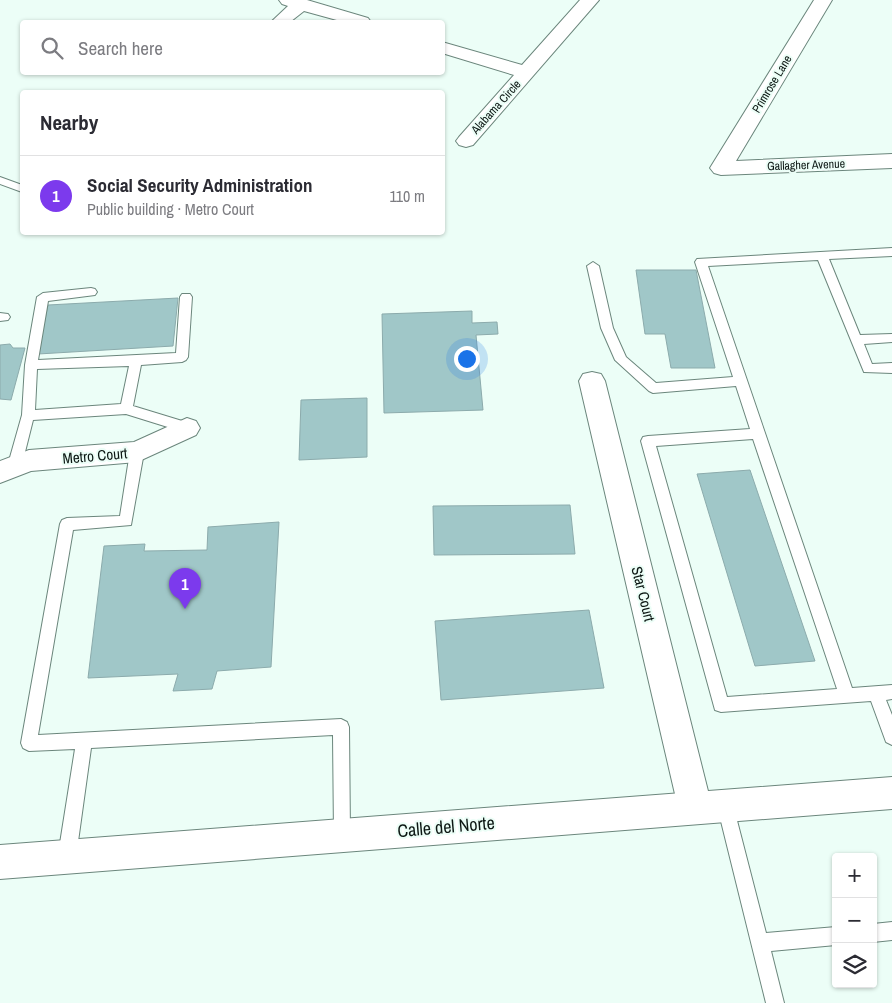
<!DOCTYPE html>
<html lang="en">
<head>
<meta charset="utf-8">
<style>
	body { margin:0; font-family:"Archivo Narrow",sans-serif; background:#f2f2f3; color:#2b2b33 }
	.controls { position:absolute; right:15px; bottom:15px; display:grid; overflow:hidden; border-radius:5px; box-shadow:0 1px 4px #0004 }
	.controls button { width:45px; height:45px; display:grid; place-items:center; padding:0; border:0; border-bottom:1px solid #e1e1e2; background:#fff; color:#2b2b33; font:25px sans-serif }
	.you { position:absolute; left:466px; top:358px; width:18px; height:18px; margin:-12px; border:4px solid #fff; border-radius:50%; background:#1a73e8; box-shadow:0 0 0 8px #1a73e833 }
	.badge { display:grid; place-items:center; width:32px; height:32px; border-radius:50%; background:#7c3aed; color:#fff; font-size:16px; font-weight:700 }
	.pin { position:absolute; translate:-50% -41px; filter:drop-shadow(0 1px 2px #0008) }
	.pin::after { content:''; position:absolute; top:26px; width:18px; height:15px; background:inherit; clip-path:polygon(0 0,100% 0,50% 100%) }
	.list { margin:0; padding:0; list-style:none }
	h2 { display:flex; justify-content:space-between; align-items:center; height:65px; margin:0; padding:0 20px; font-size:21px }
	h2 small { font-size:16px; font-weight:400; color:#7c7c81 }
	.list li { display:grid; grid-template-columns:32px 1fr auto; gap:15px; align-items:center; box-sizing:border-box; height:80px; padding:0 20px; border-top:1px solid #e1e1e2 }
	.list b { display:block; font-size:19px; white-space:nowrap }
	.list p { margin:0; font-size:16px; white-space:nowrap; color:#7c7c81 }
	.list em { font-size:16px; font-style:normal; color:#7c7c81 }
	.icon { flex:none; width:28px; height:28px; fill:none; stroke:currentColor; stroke-width:2; stroke-linecap:round; stroke-linejoin:round }
	.map { position:relative; flex:none; width:892px; height:1003px; overflow:hidden }
	.search { position:absolute; background:#fff; box-shadow:0 1px 4px #0004; left:20px; top:20px; width:425px; height:55px; display:flex; align-items:center; gap:12px; box-sizing:border-box; padding:0 18px; border-radius:5px; color:#7c7c81; font-size:19px }
	.panel { position:absolute; background:#fff; box-shadow:0 1px 4px #0004; left:20px; top:90px; width:425px; height:145px; border-radius:5px }
	.map>svg:first-child { display:block }
</style>
</head>
<body>
<div class="map">
<svg width="892" height="1003" viewBox="0 0 892 1003">
	<rect width="100%" height="100%" fill="#ecfef7"/>
	<!-- building -->
	<path fill="#a0c7c8" stroke="#8cabac" d="M636,270H696L715,368H671L665,334H645Z
		M178,298L173,346L38,354L48,305Z
		M472,311V323L497,322L498,334L476,335L483,410L384,413L382,314Z
		M10,344L13,348H25L11,400L0,399V345Z
		M367,398V457L299,460L301,400Z
		M750,470L815,661L755,666L697,474Z
		M570,505L575,554L434,555L433,506Z
		M279,522L271,667L217,671L212,689L173,691L178,674L88,678L104,546L145,544L144,551L207,550L208,527Z
		M589,610L604,688L441,700L435,621Z"/>
	<g fill="none" stroke-linecap="round" stroke-linejoin="round">
		<defs>
			<path id="lane" d="M0,177L22,185V192L0,184Z
				M892,248V256L829,259L860,335L892,334V342L864,344L872,364L892,363V373L864,372L818,260L708,266L852,688L892,685V699L886,700L892,715V745L886,742L871,701L721,712L715,710L641,441L643,437L648,436L750,429L736,386L653,393L649,391L615,360L601,328L587,266L593,262L599,266L613,328L626,357L656,383L733,377L695,262L697,259ZM753,439L837,689L727,697L656,446Z
				M91,288L95,289L97,292L95,295L48,301L38,360L176,353L180,297L182,294H190L192,297L188,357L186,360L182,362L141,365L133,406L192,424L194,428L192,432L187,433L126,414L33,420L21,468L19,472L14,473L9,472L7,468L22,415L25,365L37,297L43,293ZM129,366L121,404L35,410L37,369Z
				M0,313L8,314L10,317L8,320L0,321Z
				M137,447L142,448L144,452L131,525L73,530L38,735L341,719L347,722L349,727L350,835L348,841L342,843L336,841L334,835L333,735L91,748L76,856L73,862L67,865L61,862L58,856L75,749L29,751L23,748L21,743L60,524L62,520L67,518L120,516L130,452L132,448Z
				M725,797L731,799L733,805L766,933L836,927V945L771,951L784,1003H766L717,805L719,799Z
				M892,922V940L873,942V924Z"/>
			<path id="street" d="M279,0H307L368,18L371,22H344L304,11L290,22H271L288,6L282,4Z
				M580,0H599L473,145L466,147L459,145L456,141L459,137L514,75L442,53V42L522,65Z
				M814,0H832L736,161L892,154V168L721,175L714,173L710,168Z
				M592,372L601,374L605,381L712,807L707,819L695,824L683,819L678,807L579,381L583,374Z
				M187,418L196,421L200,428L196,435L137,462L31,471L0,483V461L29,450L134,442Z"/>
			<path id="secondary" d="M892,777V809L0,879V845Z"/>
		</defs>
		<!-- lane casing -->
		<use href="#lane" stroke="#6b867c" stroke-width="2"/>
		<!-- street casing -->
		<use href="#street" stroke="#6b867c" stroke-width="2"/>
		<!-- secondary casing -->
		<use href="#secondary" stroke="#6b867c" stroke-width="2"/>
		<!-- lane -->
		<use href="#lane" fill="#fff" fill-rule="evenodd"/>
		<!-- street -->
		<use href="#street" fill="#fff" fill-rule="evenodd"/>
		<!-- secondary -->
		<use href="#secondary" fill="#fff" fill-rule="evenodd"/>
	</g>
	<g text-anchor="middle" stroke-width="4" stroke-linejoin="round" paint-order="stroke">
		<!-- far-street labels -->
		<g font-size="12" fill="#0c1713" stroke="#ecfef7">
			<text transform="translate(772 84) rotate(-59)" y="4">Primrose Lane</text>
			<text transform="translate(496 107) rotate(-48)" y="4">Alabama Circle</text>
			<text transform="translate(806 165) rotate(-2)" y="4">Gallagher Avenue</text>
		</g>
		<!-- street labels -->
		<g font-size="15" fill="#0c1713" stroke="#ecfef7">
			<text transform="translate(95 456) rotate(-5)" y="5">Metro Court</text>
			<text transform="translate(643 594) rotate(76)" y="5">Star Court</text>
		</g>
		<!-- near-street labels -->
		<g font-size="18" fill="#0c1713" stroke="#ecfef7">
			<text transform="translate(446 827) rotate(-5)" y="6">Calle del Norte</text>
		</g>
	</g>
</svg>
<div class="controls">
<button>+</button>
<button>−</button>
<button><svg class="icon" aria-label="layers" viewBox="0 0 24 24"><path d="M12 4l9 5-9 5-9-5zM3 14l9 5 9-5"/></svg></button>
</div>
<div class="you"></div>
<div class="pin badge" style="left:185px;top:609px">1</div>
<div class="search"><svg class="icon" aria-label="search" viewBox="0 0 24 24"><circle cx="10" cy="10" r="6"/><path d="M15 15l6 6"/></svg>Search here</div>
<section class="panel">
<h2>Nearby<small></small></h2>
<ul class="list">
<li><span class="badge">1</span><div><b>Social Security Administration</b><p>Public building · Metro Court</p></div><em>110 m</em></li>
</ul>
</section>
</div>
</body>
</html>
